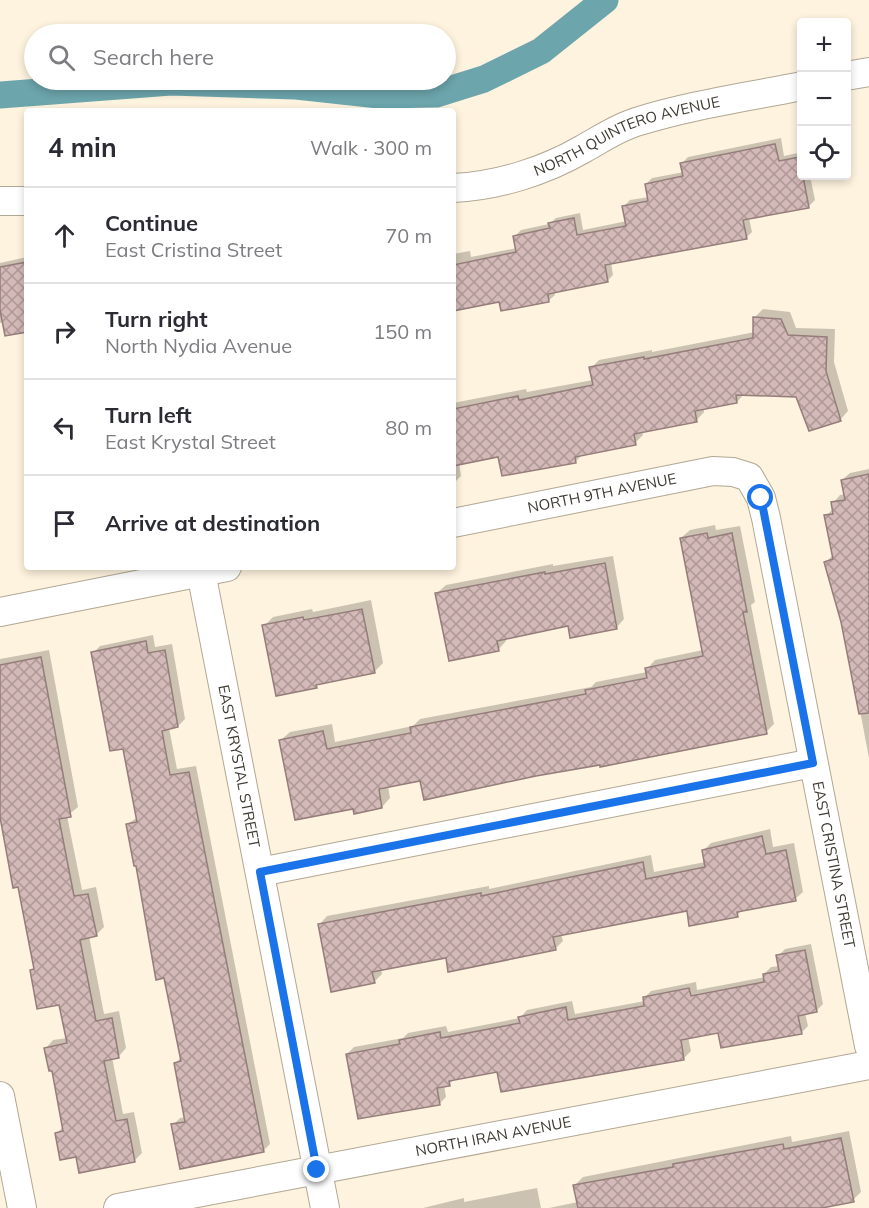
<!DOCTYPE html>
<html lang="en">
<head>
<meta charset="utf-8">
<style>
	body { margin:0; font-family:Mulish,sans-serif; background:#f7f7f7; color:#2b2b33 }
	.controls { position:absolute; right:18px; top:18px; display:grid; overflow:hidden; border-radius:6px; box-shadow:0 3px 9px #0003 }
	.controls button { width:54px; height:54px; display:grid; place-items:center; padding:0; border:0; border-bottom:2px solid #e1e1e2; background:#fff; color:#2b2b33; font:30px sans-serif }
	.stop { position:absolute; width:18px; height:18px; margin:-14px; border:4px solid #1a73e8; border-radius:50%; background:#fff }
	.stop.end { background:#1a73e8; border-color:#fff; box-shadow:0 2px 6px #0008 }
	.list { margin:0; padding:0; list-style:none }
	h2 { display:flex; justify-content:space-between; align-items:center; height:78px; margin:0; padding:0 24px; font-size:26px }
	h2 small { font-size:20px; font-weight:400; color:#7c7c81 }
	.list li { display:grid; grid-template-columns:39px 1fr auto; gap:18px; align-items:center; box-sizing:border-box; height:96px; padding:0 24px; border-top:2px solid #e1e1e2 }
	.list b { display:block; font-size:22px; white-space:nowrap }
	.list p { margin:0; font-size:20px; white-space:nowrap; color:#7c7c81 }
	.list em { font-size:20px; font-style:normal; color:#7c7c81 }
	.icon { flex:none; width:33px; height:33px; fill:none; stroke:currentColor; stroke-width:2; stroke-linecap:round; stroke-linejoin:round }
	.map { position:relative; flex:none; width:869px; height:1208px; overflow:hidden }
	.search { position:absolute; background:#fff; box-shadow:0 3px 9px #0003; left:24px; top:24px; width:432px; height:66px; display:flex; align-items:center; gap:15px; box-sizing:border-box; padding:0 21px; border-radius:33px; color:#7c7c81; font-size:22px }
	.panel { position:absolute; background:#fff; box-shadow:0 3px 9px #0003; left:24px; top:108px; width:432px; height:462px; border-radius:6px }
	.map>svg:first-child { display:block }
</style>
</head>
<body>
<div class="map">
<svg width="869" height="1208" viewBox="0 0 869 1208">
	<defs>
		<pattern id="building-cross-hatch" width="8" height="8" patternUnits="userSpaceOnUse" patternTransform="scale(1.5)"><rect width="8" height="8" fill="#d3b9b7"/><path d="M0 0l8 8M0 8l8-8" fill="none" stroke="#ad9895"/></pattern>
	</defs>
	<rect width="100%" height="100%" fill="#fef3de"/>
	<!-- shadow -->
	<path fill="#0003" d="M781,138L784,156L802,152V176H810L815,200L809,206L749,218L752,232L746,238L611,263L613,275L607,281L554,291L555,295L548,301L500,300L453,310V254L470,251L471,257L517,248L515,236L521,230L549,224L556,218L580,213L583,230L627,221L624,206L630,200L649,197L646,184L652,178L684,172L682,163L688,157Z
		M27,257V331L4,322L0,323V263Z
		M763,309L790,312L796,328L835,329L834,362L848,411L840,420L797,395L744,394L737,402L704,408V412L696,421L642,431L643,435L635,443L584,453L575,462L500,455L459,463L461,476L453,484V403L526,389L527,392L593,380L591,368L599,360L652,350V352L755,332V317Z
		M869,469V758L843,621L826,562L833,555L826,516L834,508L833,503L840,495L845,494L842,480L850,473Z
		M715,525L716,530L740,526L755,602L751,605L774,724L766,732L601,763L421,780L388,786L390,798L382,807H354L281,740L290,732L332,724L335,742L413,726L420,719L591,687L596,682L647,672V669L655,660L703,650L681,538L690,530Z
		M613,556L624,619L616,628L569,624L506,637V641L498,650L437,593L446,585L553,564V566Z
		M371,600L383,663L374,672L320,683L316,686L264,626L273,617L312,609L313,612Z
		M153,635L155,647L172,644L185,719L178,726L169,728L177,769L196,766L270,1144L263,1151L173,1125L180,1118L186,1117L176,1063L181,1057L166,976L127,824L138,817L124,747L93,653L100,646Z
		M49,650L78,807L67,816L82,890L96,887L104,927L96,935L89,936L104,1014L119,1011L126,1048L119,1056L112,1057L123,1114L134,1112L142,1153L134,1161L77,1155L57,1133L64,1126L53,1069L46,1048L53,1040L67,1038L60,1003L31,970L35,967L19,885L0,813V659Z
		M770,829L773,847L794,843L803,892L795,899L743,910L737,915L688,909L561,934L563,941L555,949L447,956L381,969L382,974L374,982L320,924L327,916L489,886V889L651,855L654,872L705,862L703,851L711,843Z
		M811,944L823,1004L816,1011L805,1013L808,1026L801,1033L720,1031L688,1037L691,1051L684,1058L498,1070L456,1078L449,1084L444,1085L446,1097L439,1104L347,1054L354,1047L403,1038L408,1033L446,1026L448,1032L520,1018L527,1010L572,1001L575,1014L645,1001L644,998L651,991L696,982L697,990L765,977L764,974L771,967L780,966L778,956L785,949Z
		M849,1131L861,1192L853,1200L814,1208H549L578,1202L575,1185L583,1177L791,1136L792,1142Z
		M537,1188L541,1208H423L464,1198V1202Z"/>
	<g fill="none" stroke-linecap="round" stroke-linejoin="round">
		<!-- canal -->
		<path stroke="#6ca5ac" stroke-width="27" d="M0,95L171,82L296,86L379,95L436,94L484,79L541,51L605,0"/>
	</g>
	<!-- building -->
	<path fill="url(#building-cross-hatch)" stroke="#957d7b" stroke-width="1.5" d="M775,144L779,161L800,157L801,176H803L809,208L743,220L747,239L605,265L608,282L548,294L549,302L501,311L499,302L453,311V265L516,252L513,236L550,228L548,223L574,218L577,235L626,226L622,206L648,201L645,184L683,176L680,163Z
		M27,262V332L5,336L0,310V267Z
		M753,317L781,319L788,335L827,337L826,371L841,421L809,431L796,397L736,395L737,403L695,411L697,422L634,434L636,445L575,457L576,463L502,476L498,457L453,466V409L518,396L519,400L593,385L589,367L644,357V359L753,338Z
		M869,474V713L859,714L841,622L824,562L833,559L824,515L833,514L831,502L845,500L841,480Z
		M707,533L708,538L732,533L747,612H743L767,734L600,767V765L536,776L424,800L420,781L379,789L382,808L354,814L353,809L295,820L279,740L323,731L327,749L411,733L410,727L586,694L585,690L647,678L645,668L703,656L680,538Z
		M605,563L617,629L570,638L568,626L497,641L499,651L449,661L435,593L545,572V574Z
		M362,609L375,673L316,685L317,688L276,696L262,625L303,617L304,620Z
		M146,641L148,653L165,650L178,727L162,731L170,775L189,772L264,1152L180,1169L171,1124L185,1122L174,1063L181,1061L164,978L156,980L136,866H134L126,824L137,822L123,749L110,751L91,652Z
		M41,657L71,817L59,819L74,896L88,894L97,936L80,940L96,1021L112,1018L119,1058L104,1061L116,1121L127,1119L135,1162L79,1173L76,1157L60,1160L55,1133L63,1131L52,1071H49L44,1048L67,1043L59,1005L37,1009L30,970L34,969L18,887L13,888L0,817V665Z
		M762,836L766,854L786,850L796,901L737,912L738,917L689,926L687,911L553,937L556,950L448,972L446,958L372,972L375,983L331,992L318,924L481,893V896L643,862L646,879L705,867L702,850Z
		M805,950L817,1012L798,1016L802,1034L721,1048L718,1033L681,1040L684,1060L501,1092L497,1072L449,1081L450,1086L437,1088L440,1105L358,1119L346,1054L400,1044L399,1040L440,1032L441,1038L520,1023L518,1017L566,1007L568,1020L644,1006L643,997L689,988L691,996L764,982L763,974L779,971L776,955Z
		M841,1138L854,1202L822,1208H578L573,1185L673,1167V1164L783,1144L784,1149Z"/>
	<g fill="none" stroke-linecap="round" stroke-linejoin="round">
		<defs>
			<g id="street">
				<path d="M846,76L869,72"/>
				<path id="s1" d="M453,188C498,186 545,171 583,149C601,139 617,128 636,122C690,105 747,97 802,86"/>
				<path d="M0,201H27"/>
				<path id="s2" d="M453,523L713,471L733,472L749,477L761,498L766,518L869,1046"/>
				<path id="s3" d="M201,572L325,1208"/>
				<path d="M0,612L227,567"/>
				<path d="M260,872L813,763"/>
				<path d="M0,1096L22,1208"/>
				<path id="s4" d="M118,1208L869,1065"/>
			</g>
		</defs>
		<!-- street casing -->
		<use href="#street" stroke="#b1a793" stroke-width="30"/>
		<!-- street -->
		<use href="#street" stroke="#fff" stroke-width="28"/>
	</g>
	<g fill="none" stroke-linecap="round" stroke-linejoin="round">
		<!-- route -->
		<path stroke="#1a73e8" stroke-width="8" d="M317,1170L260,872L813,763L761,498"/>
	</g>
	<g text-anchor="middle" stroke-width="4.5" stroke-linejoin="round" paint-order="stroke">
		<!-- street labels -->
		<g font-size="15" fill="#3f3b32" stroke="#fff">
			<text dy="5" stroke="none"><textPath href="#s1" startOffset="183">NORTH QUINTERO AVENUE</textPath></text>
			<text dy="5" stroke="none"><textPath href="#s2" startOffset="152">NORTH 9TH AVENUE</textPath></text>
			<text dy="5" stroke="none"><textPath href="#s3" startOffset="198">EAST KRYSTAL STREET</textPath></text>
			<text dy="5" stroke="none"><textPath href="#s2" startOffset="700">EAST CRISTINA STREET</textPath></text>
			<text dy="5" stroke="none"><textPath href="#s4" startOffset="382">NORTH IRAN AVENUE</textPath></text>
		</g>
	</g>
</svg>
<div class="controls">
<button>+</button>
<button>−</button>
<button><svg class="icon" aria-label="locate" viewBox="0 0 24 24"><circle cx="12" cy="12" r="6"/><path d="M12 2v4M12 18v4M2 12h4M18 12h4"/></svg></button>
</div>
<div class="stop" style="left:761px;top:498px"></div>
<div class="stop end" style="left:317px;top:1170px"></div>
<div class="search"><svg class="icon" aria-label="search" viewBox="0 0 24 24"><circle cx="10" cy="10" r="6"/><path d="M15 15l6 6"/></svg>Search here</div>
<section class="panel">
<h2>4 min<small>Walk · 300 m</small></h2>
<ul class="list">
<li><svg class="icon" aria-label="ahead" viewBox="0 0 24 24"><path d="M12 20V5M6 11l6-6 6 6"/></svg><div><b>Continue</b><p>East Cristina Street</p></div><em>70 m</em></li>
<li><svg class="icon" aria-label="right" viewBox="0 0 24 24"><path d="M7 20v-9h11M14 6l5 5-5 5"/></svg><div><b>Turn right</b><p>North Nydia Avenue</p></div><em>150 m</em></li>
<li><svg class="icon" aria-label="left" viewBox="0 0 24 24"><path d="M17 20v-9H6M10 6l-5 5 5 5"/></svg><div><b>Turn left</b><p>East Krystal Street</p></div><em>80 m</em></li>
<li><svg class="icon" aria-label="arrive" viewBox="0 0 24 24"><path d="M6 21V4h12l-3 4 3 4H6"/></svg><div><b>Arrive at destination</b></div></li>
</ul>
</section>
</div>
</body>
</html>
